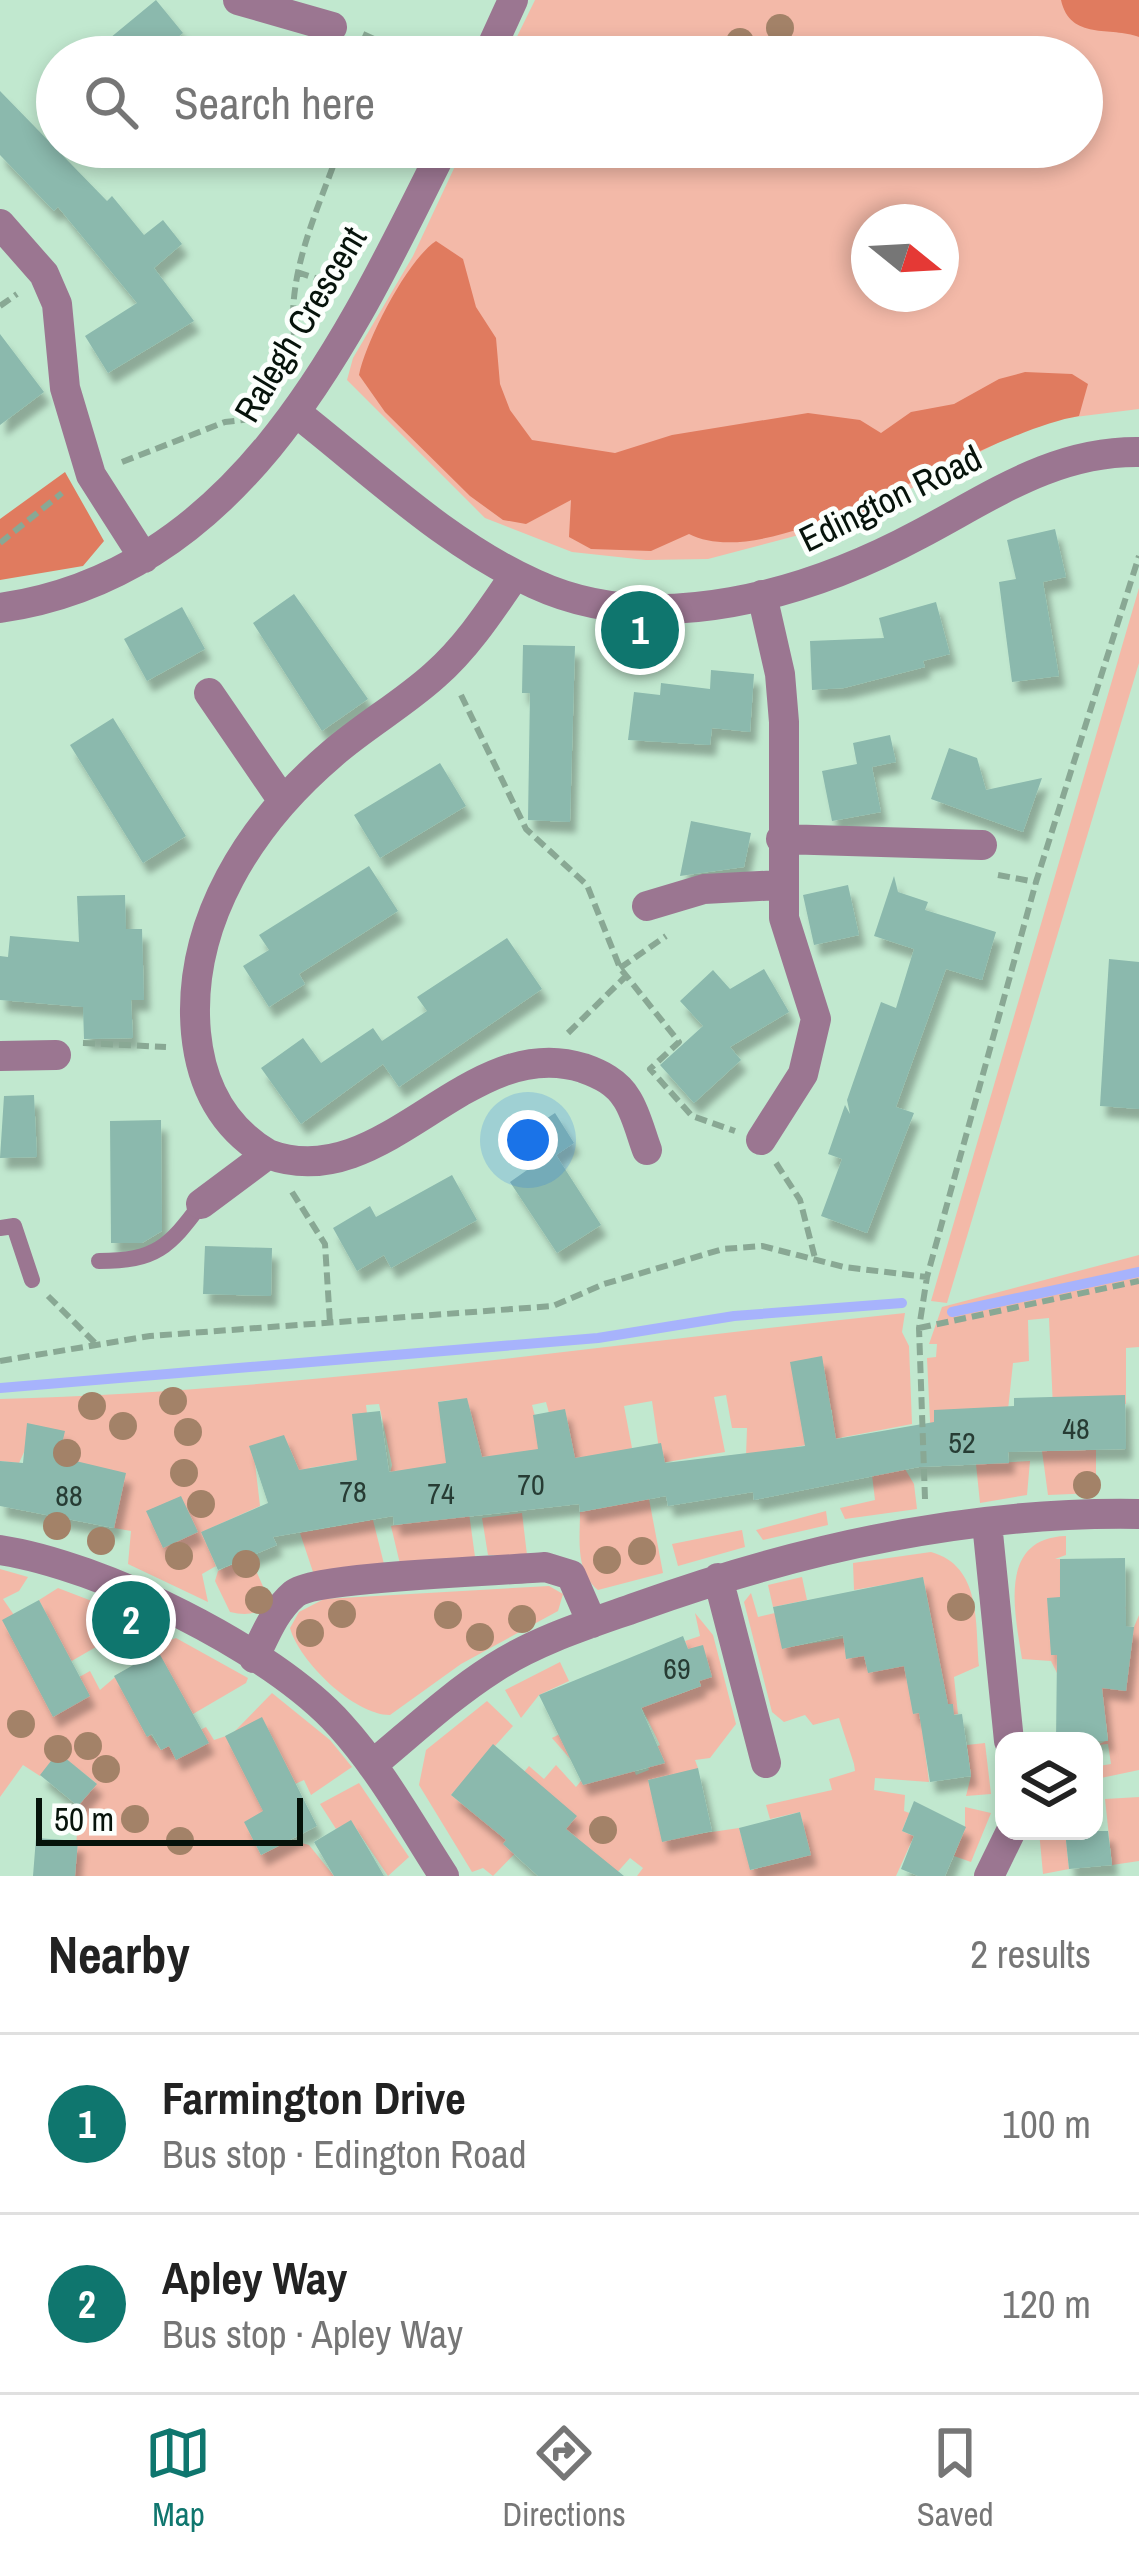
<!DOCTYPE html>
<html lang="en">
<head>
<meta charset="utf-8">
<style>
	body { margin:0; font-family:"Archivo Narrow",sans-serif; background:#f2f2f2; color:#222 }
	.controls { position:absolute; right:36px; bottom:36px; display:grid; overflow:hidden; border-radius:24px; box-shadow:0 6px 18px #0003 }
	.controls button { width:108px; height:108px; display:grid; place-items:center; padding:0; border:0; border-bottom:3px solid #e0e0e0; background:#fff; color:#222; font:60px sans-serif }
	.compass { position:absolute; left:851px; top:204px; width:108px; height:108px; border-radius:50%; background:#fff; box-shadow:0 6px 18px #0003; rotate:108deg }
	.scale { position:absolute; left:36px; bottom:30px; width:267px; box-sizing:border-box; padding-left:12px; border:6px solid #06130b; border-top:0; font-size:33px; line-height:42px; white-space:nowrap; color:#06130b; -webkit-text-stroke:9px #fbfffc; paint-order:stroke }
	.you { position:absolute; left:528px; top:1140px; width:42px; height:42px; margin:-30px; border:9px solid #fff; border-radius:50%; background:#1a73e8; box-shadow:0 0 0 18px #1a73e833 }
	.badge { display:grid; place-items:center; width:78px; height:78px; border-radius:50%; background:#0f766e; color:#fff; font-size:39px; font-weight:700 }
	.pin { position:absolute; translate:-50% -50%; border:6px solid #fff; box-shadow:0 3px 12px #0006 }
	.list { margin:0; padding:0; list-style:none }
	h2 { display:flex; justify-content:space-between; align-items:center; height:156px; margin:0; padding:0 48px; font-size:51px }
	h2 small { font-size:39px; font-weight:400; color:#767676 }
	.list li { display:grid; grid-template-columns:78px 1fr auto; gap:36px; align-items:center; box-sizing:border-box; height:180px; padding:0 48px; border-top:3px solid #e0e0e0 }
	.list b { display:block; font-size:45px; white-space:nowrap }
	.list p { margin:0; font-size:39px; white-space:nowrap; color:#767676 }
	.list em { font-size:39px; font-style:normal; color:#767676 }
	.icon { flex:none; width:66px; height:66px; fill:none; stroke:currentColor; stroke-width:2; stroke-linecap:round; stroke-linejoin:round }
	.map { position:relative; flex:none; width:1139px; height:1876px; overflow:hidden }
	.search { position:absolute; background:#fff; box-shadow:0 6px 18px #0003; left:36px; right:36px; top:36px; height:132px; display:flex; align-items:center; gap:30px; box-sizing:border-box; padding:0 42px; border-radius:66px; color:#767676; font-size:45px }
	.sheet { height:516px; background:#fff }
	nav { display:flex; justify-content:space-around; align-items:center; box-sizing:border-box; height:168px; border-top:3px solid #e0e0e0; background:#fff; font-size:33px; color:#767676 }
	nav a { display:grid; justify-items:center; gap:6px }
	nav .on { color:#0f766e }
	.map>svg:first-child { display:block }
</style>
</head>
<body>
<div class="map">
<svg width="1139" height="1876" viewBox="0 0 1139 1876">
	<defs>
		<filter id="shadow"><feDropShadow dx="6" dy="11" stdDeviation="3" flood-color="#0004"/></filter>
	</defs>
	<rect width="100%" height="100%" fill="#c1e8cf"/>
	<!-- green -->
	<path fill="#f3b9a8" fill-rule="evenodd" d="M535,0H1139V409L1059,419L1014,434L848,522L708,559L646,560L572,552L485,518L347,380L353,358L413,256L464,147H1082V57H507ZM869,222H941V294H869Z
		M1139,588V663L947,1303L931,1301Z
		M1139,1255V1347L1126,1348V1404L1053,1408L1049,1318L1028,1320L1029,1361L1013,1363L1007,1419L931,1441L927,1358L936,1357L937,1344H929L942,1307Z
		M905,1313L902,1332L909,1346L912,1424L834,1439L832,1410L814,1412L812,1444L746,1456L747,1428H732L726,1395L714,1397L725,1452L661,1463L652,1401L624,1406L632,1448L573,1471L565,1410L549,1413L546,1402L532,1405L544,1449L482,1477L450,1400L438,1402L451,1463L388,1482L392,1465L379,1404L366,1405L371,1448L363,1459L309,1468L312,1485L255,1463L260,1506L202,1532L216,1566L202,1574L208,1602L128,1564L131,1531L114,1528L59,1472L61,1454L25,1450L19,1463L0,1461V1399C304,1391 604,1344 905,1313Z
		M1096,1450V1493L1048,1495L1042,1451Z
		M1030,1461L1027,1495L980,1503L976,1464Z
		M905,1469L914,1484L917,1509L845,1519L840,1508L875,1500L872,1475Z
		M649,1499L663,1573L598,1590C575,1572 580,1539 580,1512Z
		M826,1511L828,1525L763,1540L756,1530Z
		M469,1513L475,1557L400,1564L391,1526Z
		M522,1513L527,1555H488L482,1518Z
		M373,1520L384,1564L313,1572L300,1533Z
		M742,1530L745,1547L678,1566L672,1544Z
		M1066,1536V1555L1055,1559H1060V1600L1126,1607L1121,1626L1134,1627L1139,1615V1770L1101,1778L1099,1766L1111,1764L1108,1744L1097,1745L1108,1740L1106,1722L1094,1723L1091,1673H1057L1051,1661L1022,1659C1015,1614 997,1538 1066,1536Z
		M931,1552C982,1566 975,1624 979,1666L954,1677L958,1714L921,1720L929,1782L875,1778L874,1790L905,1795L904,1811L925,1819L907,1818L902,1831L914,1836L896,1876H637L643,1868L630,1858L614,1876L530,1838L493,1876L483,1868L472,1872L419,1785L426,1750L487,1701L513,1726L451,1795L484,1821L529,1766L544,1779L556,1765L576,1787L585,1776L552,1738L587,1720L620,1737L636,1775L649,1770L643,1754L660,1745L637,1698L672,1697L701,1686L685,1641L700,1636L695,1613L713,1635L736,1724L710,1758L695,1760L698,1768L671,1838L739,1828L751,1870L810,1855L800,1812L770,1819L766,1805L832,1790L829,1779L855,1771L854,1764L839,1718L813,1725L805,1715L784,1722L772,1712L744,1602L751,1593L758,1617L775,1613L783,1648L932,1624L923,1578L854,1590L853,1563Z
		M250,1557L269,1600C259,1615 247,1616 230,1612L215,1581L218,1571Z
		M0,1569L28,1577L19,1591L3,1599L63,1686L90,1671L100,1690L121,1672L139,1704L132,1709L161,1750L206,1727L214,1740L226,1736L265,1812L245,1823L261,1855L290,1840L309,1845L334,1876H75L78,1806L96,1783L58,1753L40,1776L23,1765L0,1797Z
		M802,1577L807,1600L773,1607L768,1585Z
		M549,1586L563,1594L558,1611L461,1664L390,1715C354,1715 299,1661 290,1628L299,1612L324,1599Z
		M58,1588L149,1623L119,1645L113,1637L70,1662L39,1600Z
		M176,1638L248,1678L246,1683L193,1714L126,1656Z
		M560,1662L569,1681L539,1695L521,1718L505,1690Z
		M272,1693L330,1740L352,1767L311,1795L304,1780L295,1784L234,1732Z
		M985,1743L991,1794L966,1796L971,1776L967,1745Z
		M359,1783L409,1857L388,1876L351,1821L336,1829L320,1804Z
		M1139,1797V1861L1112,1865L1105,1799Z
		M965,1807L991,1813L971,1862L954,1856L965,1828Z
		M1039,1831H1065L1069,1869L1043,1874Z"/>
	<!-- forest -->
	<path fill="#e07b5f" d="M1061,0H1139V37C1111,26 1070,41 1061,0Z
		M436,241L463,259L476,307L496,338L500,384L510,410L532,440L615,453L672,435L808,413L860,420L881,433L911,412L954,404L999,379L1025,372L1072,374L1088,384L1079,416C975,434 776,578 689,534L651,551L591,549L569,537L571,500L526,524L503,520L470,496L385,412L359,375C366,341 407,260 436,241Z
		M65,472L104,541L83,566L0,580V519Z"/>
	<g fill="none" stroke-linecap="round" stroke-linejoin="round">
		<!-- stream -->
		<path stroke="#a7b3fc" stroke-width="10" d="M952,1312L1139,1272
			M0,1388L598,1338L734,1316L902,1303"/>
	</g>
	<!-- building -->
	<path fill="#8bb9ad" filter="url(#shadow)" d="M156,0L183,33L153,57H87Z
		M0,91L107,201L112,196L144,235L163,220L182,244L154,268L194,321L108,373L85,336L137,303L58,207L54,211L0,155Z
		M0,334L44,392L0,425Z
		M1055,529L1066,577L1043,582L1059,676L1012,682L999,582L1016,579L1007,540Z
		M294,594L368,699L322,731L253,623Z
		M936,602L950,654L923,661L925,667L844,688L812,690L810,641L884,638L879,618Z
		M182,607L205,649L147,681L124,639Z
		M523,645L575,646L570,822L528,820L530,693H522Z
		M711,670L754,674L750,732L712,728L710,745L628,740L634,692L660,695L661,683L710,689Z
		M113,718L186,836L143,863L70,745Z
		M890,735L896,762L872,767L881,812L832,821L822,771L857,764L853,743Z
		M949,748L977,758L986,790L1042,778L1023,832L931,799Z
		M440,763L466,806L380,858L354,815Z
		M691,821L751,833L744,867L680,876Z
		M369,866L398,911L299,974L305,984L269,1007L243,966L269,950L259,935Z
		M894,876L898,892L928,902L925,910L996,932L982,980L946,969L896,1107L914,1113L867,1233L821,1216L842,1159L828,1154L845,1105L850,1114L847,1100L881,1002L896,1008L914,949L874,936Z
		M848,885L859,935L814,945L803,895Z
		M125,895L126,929H142L144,1000H131L133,1038L84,1039L83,1007L0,1000V956L8,957L10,936L79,942L77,896Z
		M507,938L542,989L399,1087L383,1064L301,1124L261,1068L303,1038L321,1063L373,1028L382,1041L427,1011L417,997Z
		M1109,959L1139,962V1109L1100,1106Z
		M764,969L789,1012L730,1047L741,1060L694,1103L660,1065L703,1026L680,1001L713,970L730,989Z
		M34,1095L37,1157L0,1158L4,1096Z
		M555,1113L574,1143L556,1155L601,1225L557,1253L510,1182L530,1168L512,1141Z
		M161,1120L162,1231L142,1243H111L110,1121Z
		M452,1175L477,1220L391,1268L384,1255L357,1271L333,1228L370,1206L376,1217Z
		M205,1246L272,1248L271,1296L203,1294Z
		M822,1356L836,1439L934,1422V1410L1014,1406V1398L1125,1395L1126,1449L1008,1452L1009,1463L919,1467L754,1500L753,1492L668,1506L666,1496L580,1512L579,1504L394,1525L393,1516L273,1537L277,1545L218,1570L201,1532L268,1503L249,1446L284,1435L299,1470L357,1460L352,1414L380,1411L389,1472L446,1463L438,1402L467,1398L482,1457L538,1449L533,1415L565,1409L575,1458L661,1443L665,1463L805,1446L790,1362Z
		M27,1423L65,1431L59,1457L126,1473L114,1528L0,1506V1461L23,1463Z
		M181,1496L198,1532L163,1548L146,1511Z
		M1125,1558L1126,1626L1134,1627L1126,1691L1102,1688L1108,1741H1056L1057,1655H1051L1047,1598L1060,1597V1559Z
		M923,1577L948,1704H953L954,1715L962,1714L971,1776L930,1782L919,1713L913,1714L904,1666L868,1673L864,1656L846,1659L843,1635L782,1649L773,1607Z
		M39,1600L90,1696L53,1717L2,1620Z
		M683,1636L688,1649L703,1645L712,1677L699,1681L701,1686L641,1708L665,1763L583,1785L539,1695Z
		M158,1651L209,1743L176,1760L169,1746L161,1750L152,1734L147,1737L114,1676Z
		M262,1717L317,1826L261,1855L244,1822L263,1811L225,1736Z
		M493,1744L577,1816L566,1829L624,1876H538L503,1844L506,1840L451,1795Z
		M58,1752L97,1784L78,1806L40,1775Z
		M698,1768L712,1831L662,1842L648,1780Z
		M914,1801L966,1827L945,1876H918L901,1869L914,1836L902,1831Z
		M800,1812L811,1855L750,1870L739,1828Z
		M351,1820L369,1850L384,1876H334L314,1842Z
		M1065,1831H1108L1112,1865L1069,1869Z
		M36,1838L78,1841L75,1876H33Z"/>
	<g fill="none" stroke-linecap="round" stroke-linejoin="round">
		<!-- path -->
		<path stroke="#89a894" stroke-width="6" stroke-dasharray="12 6" stroke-linecap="butt" d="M363,34L414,57
			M371,57L377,38
			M297,272L339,286
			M0,306L17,294
			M297,353C281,283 317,213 340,147
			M122,462L225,422L251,419
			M0,543L62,493
			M461,695L526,829L587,885L620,968L679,1042L650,1069L692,1116L735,1131
			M998,875L1036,882
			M620,968L666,936
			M568,1033L625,977
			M83,1043L166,1047
			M776,1163L800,1200L815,1258
			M292,1192L325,1244L330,1323
			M48,1296L96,1344
			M919,1328L1139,1281
			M0,1361L150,1336L553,1306L604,1284L723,1249L762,1246L844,1267L927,1277
			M925,1499L919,1328L927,1277L1036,882L1139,556"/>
		<!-- lane -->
		<path stroke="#9b7691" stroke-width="16" d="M0,1228L14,1226L32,1280
			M99,1261C156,1261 169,1247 201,1204"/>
		<!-- street -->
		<path stroke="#9b7691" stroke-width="30" d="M238,0L332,27
			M487,57L513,0
			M0,224L44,274L57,304L65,388L91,475L144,558
			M298,414C373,473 448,545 535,584C656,640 810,593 920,534C992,496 1054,451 1139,452
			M0,608C241,573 347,342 444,147
			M209,693L283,801
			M781,839L982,845
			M647,906L704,889L780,885
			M0,1056L56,1055
			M761,1140L803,1074L816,1019L784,918V722L780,674L762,595
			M268,1154C384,1198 467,1031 583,1068C600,1074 617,1082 627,1099C636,1113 641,1134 647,1150
			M201,1204L268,1154C222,1127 201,1085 196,1033C186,922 251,823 332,754C364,726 403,704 435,675C467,647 491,610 515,575
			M987,1523L1009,1741
			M0,1550C100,1565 272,1649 340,1725C381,1770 411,1825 444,1876
			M718,1578L766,1763
			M254,1658C265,1636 274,1611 294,1594C316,1576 503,1571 545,1567L571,1575L592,1623
			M372,1765C412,1732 450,1696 494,1668C537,1640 589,1624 637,1607C798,1549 967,1511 1139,1514
			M989,1876L1011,1831"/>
	</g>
	<!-- trees -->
	<g fill="#a38268">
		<circle cx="780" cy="28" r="14"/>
		<circle cx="740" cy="42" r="14"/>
		<circle cx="173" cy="1401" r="14"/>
		<circle cx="92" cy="1406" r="14"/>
		<circle cx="123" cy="1426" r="14"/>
		<circle cx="188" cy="1432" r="14"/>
		<circle cx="67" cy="1453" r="14"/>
		<circle cx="184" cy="1473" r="14"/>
		<circle cx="1087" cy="1485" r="14"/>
		<circle cx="201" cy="1504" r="14"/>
		<circle cx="57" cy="1526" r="14"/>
		<circle cx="101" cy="1541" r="14"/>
		<circle cx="642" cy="1551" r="14"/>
		<circle cx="179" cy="1556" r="14"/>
		<circle cx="607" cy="1560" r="14"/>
		<circle cx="246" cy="1564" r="14"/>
		<circle cx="259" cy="1600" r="14"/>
		<circle cx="961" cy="1607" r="14"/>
		<circle cx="342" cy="1614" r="14"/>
		<circle cx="448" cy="1615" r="14"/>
		<circle cx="522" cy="1619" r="14"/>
		<circle cx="310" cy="1633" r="14"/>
		<circle cx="480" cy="1637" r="14"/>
		<circle cx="21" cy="1724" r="14"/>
		<circle cx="88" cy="1746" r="14"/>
		<circle cx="58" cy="1749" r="14"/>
		<circle cx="106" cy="1769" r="14"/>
		<circle cx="135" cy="1819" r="14"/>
		<circle cx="603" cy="1830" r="14"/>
		<circle cx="180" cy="1841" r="14"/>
	</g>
	<g text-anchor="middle" stroke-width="10" stroke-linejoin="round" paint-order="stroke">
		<!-- number labels -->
		<g font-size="30" fill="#273c34">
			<text x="1076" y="1439">48</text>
			<text x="962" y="1453">52</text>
			<text x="531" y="1495">70</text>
			<text x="353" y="1502">78</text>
			<text x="441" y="1504">74</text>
			<text x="69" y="1506">88</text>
			<text x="677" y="1679">69</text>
		</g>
		<!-- street labels -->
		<g font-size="36" fill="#06130b" stroke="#fbfffc">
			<text transform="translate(300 324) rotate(-59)" y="13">Ralegh Crescent</text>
			<text transform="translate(890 498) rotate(-26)" y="13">Edington Road</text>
		</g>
	</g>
</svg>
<div class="controls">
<button><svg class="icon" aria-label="layers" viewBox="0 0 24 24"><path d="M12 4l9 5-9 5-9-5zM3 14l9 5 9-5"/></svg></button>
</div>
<svg class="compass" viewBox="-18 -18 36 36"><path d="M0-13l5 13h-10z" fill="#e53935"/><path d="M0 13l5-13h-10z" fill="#767676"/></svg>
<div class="scale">50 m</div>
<div class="you"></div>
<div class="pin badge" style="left:640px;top:630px">1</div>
<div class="pin badge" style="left:131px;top:1620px">2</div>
<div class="search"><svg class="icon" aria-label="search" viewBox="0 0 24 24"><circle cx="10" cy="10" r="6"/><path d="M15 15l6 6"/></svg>Search here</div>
</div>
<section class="sheet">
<h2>Nearby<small>2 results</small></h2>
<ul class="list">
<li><span class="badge">1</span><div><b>Farmington Drive</b><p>Bus stop · Edington Road</p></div><em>100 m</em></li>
<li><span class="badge">2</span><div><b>Apley Way</b><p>Bus stop · Apley Way</p></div><em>120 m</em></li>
</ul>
</section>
<nav>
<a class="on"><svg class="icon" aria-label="map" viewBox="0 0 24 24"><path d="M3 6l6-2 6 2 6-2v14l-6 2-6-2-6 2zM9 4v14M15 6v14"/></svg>Map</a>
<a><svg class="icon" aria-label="directions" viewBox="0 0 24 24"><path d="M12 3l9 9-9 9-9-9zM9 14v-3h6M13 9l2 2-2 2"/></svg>Directions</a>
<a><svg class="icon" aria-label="saved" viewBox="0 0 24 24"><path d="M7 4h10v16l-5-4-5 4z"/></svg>Saved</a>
</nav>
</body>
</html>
